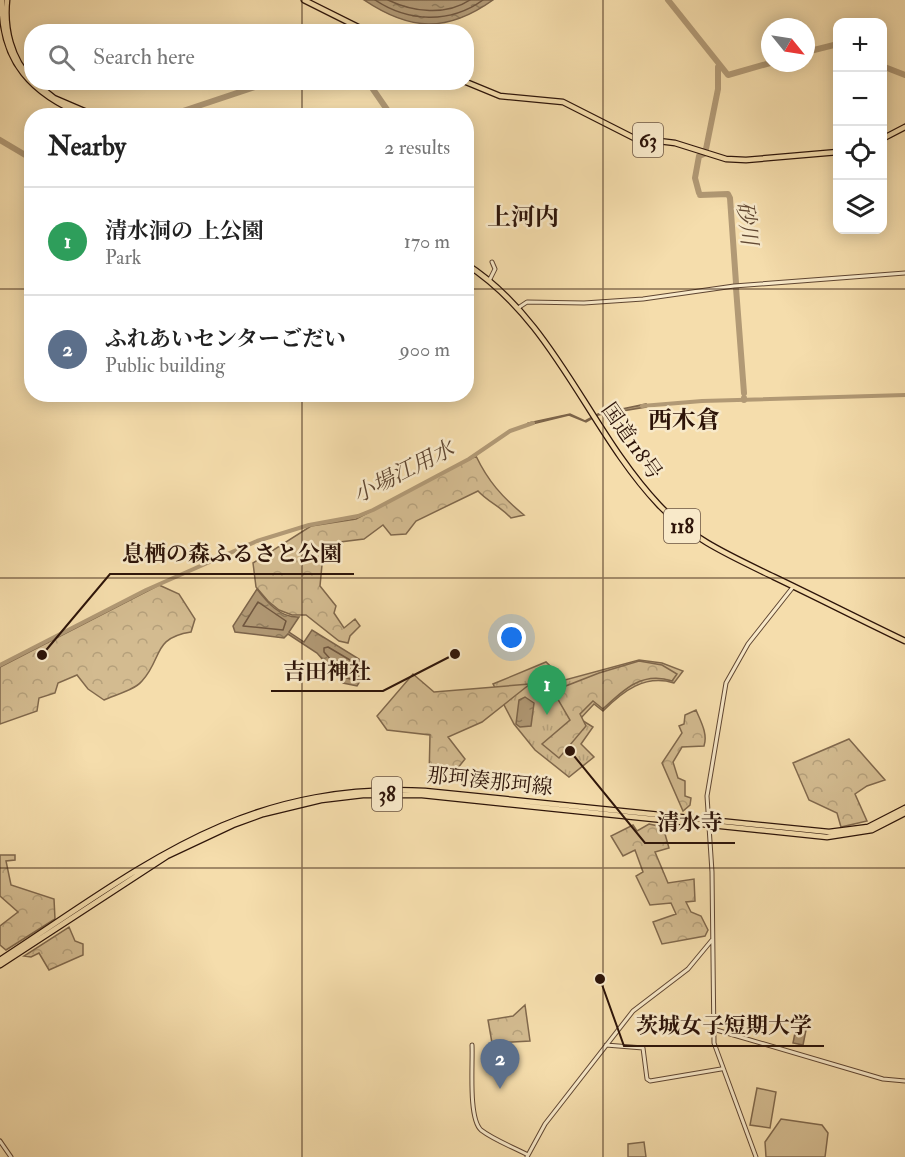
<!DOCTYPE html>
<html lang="en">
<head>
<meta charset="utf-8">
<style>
	body { margin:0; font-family:"IM FELL Double Pica","Noto Serif JP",serif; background:#f2f2f2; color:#222 }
	.controls { position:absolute; right:18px; top:18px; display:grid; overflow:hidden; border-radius:12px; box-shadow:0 3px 15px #0003 }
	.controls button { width:54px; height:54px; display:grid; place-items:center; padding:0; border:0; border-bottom:2px solid #e0e0e0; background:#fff; color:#222; font:30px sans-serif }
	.compass { position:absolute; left:761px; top:18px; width:54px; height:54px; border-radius:50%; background:#fff; box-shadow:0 3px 15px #0003; rotate:120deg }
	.you { position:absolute; left:512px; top:638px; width:21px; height:21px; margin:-15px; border:4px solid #fff; border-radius:50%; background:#1a73e8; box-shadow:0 0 0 9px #1a73e833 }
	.badge { display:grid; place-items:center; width:39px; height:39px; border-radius:50%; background:#111827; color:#fff; font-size:20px; font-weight:700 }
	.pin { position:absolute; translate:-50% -50px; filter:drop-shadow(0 2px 3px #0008) }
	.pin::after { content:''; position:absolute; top:32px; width:21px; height:18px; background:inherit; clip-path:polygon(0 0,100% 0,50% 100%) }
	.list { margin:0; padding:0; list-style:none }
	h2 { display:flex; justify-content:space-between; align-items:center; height:78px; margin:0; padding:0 24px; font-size:26px }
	h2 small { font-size:20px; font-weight:400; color:#767676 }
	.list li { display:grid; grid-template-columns:39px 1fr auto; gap:18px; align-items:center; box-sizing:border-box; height:108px; padding:0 24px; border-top:2px solid #e0e0e0 }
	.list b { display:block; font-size:22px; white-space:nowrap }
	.list p { margin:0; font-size:20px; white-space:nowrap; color:#767676 }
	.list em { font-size:20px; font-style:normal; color:#767676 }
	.icon { flex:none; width:33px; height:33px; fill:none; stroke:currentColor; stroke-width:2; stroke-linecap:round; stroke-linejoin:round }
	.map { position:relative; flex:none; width:905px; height:1157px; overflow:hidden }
	.search { position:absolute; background:#fff; box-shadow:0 3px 15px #0003; left:24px; top:24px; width:450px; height:66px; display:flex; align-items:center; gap:15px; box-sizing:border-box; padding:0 21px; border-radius:24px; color:#767676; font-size:22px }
	.panel { position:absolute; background:#fff; box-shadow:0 3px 15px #0003; left:24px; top:108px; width:450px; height:294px; border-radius:24px }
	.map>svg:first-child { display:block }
</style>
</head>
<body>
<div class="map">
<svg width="905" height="1157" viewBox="0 0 905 1157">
	<defs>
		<pattern id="grass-tufts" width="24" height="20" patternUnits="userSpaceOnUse" patternTransform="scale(1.5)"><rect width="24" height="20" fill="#d3bb90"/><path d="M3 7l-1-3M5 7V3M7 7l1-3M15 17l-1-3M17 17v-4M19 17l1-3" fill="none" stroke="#b5a07b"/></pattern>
		<pattern id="forest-crowns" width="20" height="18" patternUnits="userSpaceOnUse" patternTransform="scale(1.5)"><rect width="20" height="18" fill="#d3bb90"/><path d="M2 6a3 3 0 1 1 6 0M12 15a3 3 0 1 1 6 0" fill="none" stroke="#b5a07b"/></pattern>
		<pattern id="water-ripples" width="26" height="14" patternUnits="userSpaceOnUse" patternTransform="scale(1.5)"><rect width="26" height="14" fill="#b19975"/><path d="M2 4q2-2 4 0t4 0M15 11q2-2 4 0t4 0" fill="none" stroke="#907c5e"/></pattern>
	</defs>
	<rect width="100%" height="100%" fill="#f5ddac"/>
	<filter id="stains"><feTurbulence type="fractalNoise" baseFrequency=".00333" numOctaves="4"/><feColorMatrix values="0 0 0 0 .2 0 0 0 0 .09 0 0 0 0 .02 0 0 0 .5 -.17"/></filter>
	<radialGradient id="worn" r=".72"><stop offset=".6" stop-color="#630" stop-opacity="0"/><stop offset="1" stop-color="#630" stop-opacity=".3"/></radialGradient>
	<!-- grass -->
	<path fill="url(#grass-tufts)" stroke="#80684c" stroke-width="1.5" d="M639,660L662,663L683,671L674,683C645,674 623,691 603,711L594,704L580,719L593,727L581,744L594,757L569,777L535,750L514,724L493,684L546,662L565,680Z"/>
	<!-- forest -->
	<path fill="url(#forest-crowns)" stroke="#80684c" stroke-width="1.5" d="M476,456C488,481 502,497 524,515L511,518C500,506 488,502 478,491L416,521L406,534L391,535L383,525L364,539L324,544L320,586L336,606L334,613L344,628L355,619L360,626L350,636L348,643L339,641L306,615H292L279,610L268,601L256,587L253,563L311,526L356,519Z
		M159,585L179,594L195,619L191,632C152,638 163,658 142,681C135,690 115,695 104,700L88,689L77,675L58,683L55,693L39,698L37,711L0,724V667Z
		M639,661L662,665L677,674L672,681C642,671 623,690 603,709L593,701L580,714L586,726L559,758L542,744L570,720L553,691L599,673Z
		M413,674L434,692L530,684L482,722L448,737L465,759L449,779L436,781L429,779L430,735L387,730L377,716Z
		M696,710C701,722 708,734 704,746L682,747L673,762L678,778L685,781V796L691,798L690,805L683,811L662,763L682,733L679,726L684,724L685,715Z
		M849,739L885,780L867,786L855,794L867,821L841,827L837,813L809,800L793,763Z
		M649,824L663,827L669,848L655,852L668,883L694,879L695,901L686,902L691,912L701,916L708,930L705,936L662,944L653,922L676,914L671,903L650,905L636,876L643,872L635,850L623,856L611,836L633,825L637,831Z
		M0,855H15V860L6,861L11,885L54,899L55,919L6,950L0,945V926L18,912L0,896Z
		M69,927L75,941L83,944V955L49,970L39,953L31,957L24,956Z
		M525,1005L530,1041L492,1043L488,1020L513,1016Z
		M644,1142L646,1157H628V1144Z"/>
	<!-- pitch -->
	<path fill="#d3bb90" stroke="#80684c" stroke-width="1.5" d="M757,1088L776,1092L770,1128L750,1125Z
		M781,1119L822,1125L828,1133L825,1157H766L765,1142Z"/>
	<!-- water -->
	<path fill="url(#water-ripples)" stroke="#7c644a" stroke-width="1.5" d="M364,0H493C447,33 410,31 364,0Z
		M646,404V407L598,415L586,422L569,415L528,425V423L570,414L585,421L598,414Z
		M257,589C267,602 280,618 299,617L289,632L304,642L312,630L359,659L367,670L357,686L343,683L317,653L288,634L284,638L235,632L233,626Z
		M525,697L534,703L531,726L520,727L516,724L519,700Z
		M798,1018L808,1020L803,1045L793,1043Z"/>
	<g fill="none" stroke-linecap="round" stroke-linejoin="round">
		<!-- shore -->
		<path stroke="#6f563f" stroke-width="1.5" d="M375,0C408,22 450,24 483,0
			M388,0C413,12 446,16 470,0
			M258,602L286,621L283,630L243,626Z
			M328,647L355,663L360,671L354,680L347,678L324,652V648Z"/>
		<!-- canal -->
		<path stroke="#b19975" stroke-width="4" d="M642,406L702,401L905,395
			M0,665L146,590L257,541L309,525L358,516L373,510L469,459L510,431L533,423"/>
		<!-- river -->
		<path stroke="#b19975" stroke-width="6" d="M668,0L728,75L770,63
			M806,52L838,44
			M882,66L905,75
			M368,82L388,111
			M168,116L270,82
			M0,140L32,159
			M706,149L718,89V67
			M699,193L695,178L699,156L704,154
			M700,195L728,194L730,198L736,283
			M736,288L744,393
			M744,400V398"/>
		<defs>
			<path id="tertiary" d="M489,281L495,269L492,262
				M518,308L527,302L584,303L643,299L734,286L905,273
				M713,1029L883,1079L905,1081
				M472,1045C473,1063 468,1118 481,1130C494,1140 513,1147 528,1155
				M606,1045L643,1048L647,1079L650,1081L721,1069
				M0,1141L11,1157
				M527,1157L545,1124L633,1011L688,969L712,940
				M756,1157L714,1043L712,872L707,796L726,683L748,644L793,587"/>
			<path id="primary" d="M304,0L368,32
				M466,82L500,96L563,102L634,138L675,143L726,159L746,160L838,152
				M882,139L905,127
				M0,960C144,866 241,782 425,791L829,832L868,827L905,808
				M0,965L167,856L233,825L263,814L321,800L363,795H422L827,837L872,830L905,813"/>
			<path id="trunk" d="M2,0C0,62 33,95 86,116
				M7,0C4,28 11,59 32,80
				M34,82L54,98L96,116
				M466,264C555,321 589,431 659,505C691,539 733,557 774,577C818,598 861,620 905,641"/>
		</defs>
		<!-- tertiary casing -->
		<use href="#tertiary" stroke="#5f4632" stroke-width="5"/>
		<!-- primary casing -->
		<use href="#primary" stroke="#2d1409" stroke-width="7"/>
		<!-- trunk casing -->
		<use href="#trunk" stroke="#2d1409" stroke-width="7"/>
		<!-- tertiary -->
		<use href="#tertiary" stroke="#f8e9c9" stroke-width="3"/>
		<!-- primary -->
		<use href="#primary" stroke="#f5ddac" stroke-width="4.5"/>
		<!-- trunk -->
		<use href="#trunk" stroke="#f5ddac" stroke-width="4.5"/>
	</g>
	<!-- grid -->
	<path fill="none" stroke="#2d1409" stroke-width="1.5" stroke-opacity="0.55" d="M302,0V32M603,0V1157M302,82V116M0,289H32M466,289H905M302,394V1157M0,578H905M0,868H905"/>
	<g text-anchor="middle" stroke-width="5" stroke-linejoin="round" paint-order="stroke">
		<!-- shield labels -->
		<g fill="#f8e9c9" stroke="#6a5443" stroke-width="1.5">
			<rect x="633" y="123" width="30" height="34" rx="4.5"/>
			<rect x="664" y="509" width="36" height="34" rx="4.5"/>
			<rect x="372" y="777" width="30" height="34" rx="4.5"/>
		</g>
		<g font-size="20" font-weight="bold" fill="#2d1409">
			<text x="648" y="147">63</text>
			<text x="682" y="533">118</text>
			<text x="387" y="801">38</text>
		</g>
		<!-- street labels -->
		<g font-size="21" fill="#2d1409" stroke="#f8e9c9">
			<text transform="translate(632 441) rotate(55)" y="7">国道118号</text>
			<text transform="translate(490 781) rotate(6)" y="7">那珂湊那珂線</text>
		</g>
		<!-- water labels -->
		<g font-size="22" font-style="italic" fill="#624934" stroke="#f8e9c9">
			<text transform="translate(748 223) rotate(83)" y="8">砂川</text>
			<text transform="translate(403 471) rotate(-27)" y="8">小場江用水</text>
		</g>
		<!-- quarter labels -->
		<g font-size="24" font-weight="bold" fill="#2d1409" stroke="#f8e9c9">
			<text x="523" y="225">上河内</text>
			<text x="684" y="428">西木倉</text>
		</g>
	</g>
	<!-- callouts -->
	<path fill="none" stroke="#2d1409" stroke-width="2" d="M42 655L110 574H354M455 654L383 691H271M570 751L645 843H735M600 979L624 1046H824"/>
	<g fill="#2d1409" stroke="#f8e9c9" stroke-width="2">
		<circle cx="42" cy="655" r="6"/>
		<circle cx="455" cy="654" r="6"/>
		<circle cx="570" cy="751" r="6"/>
		<circle cx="600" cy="979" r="6"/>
	</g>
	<g font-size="22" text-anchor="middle" font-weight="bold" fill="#2d1409" stroke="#f8e9c9" stroke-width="5" stroke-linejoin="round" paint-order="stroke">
		<text x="232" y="561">息栖の森ふるさと公園</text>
		<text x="327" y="679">吉田神社</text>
		<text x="690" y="830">清水寺</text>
		<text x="724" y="1033">茨城女子短期大学</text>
	</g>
	<rect width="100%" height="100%" filter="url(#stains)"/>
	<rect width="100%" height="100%" fill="url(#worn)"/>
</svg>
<div class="controls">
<button>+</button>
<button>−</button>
<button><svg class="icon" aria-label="locate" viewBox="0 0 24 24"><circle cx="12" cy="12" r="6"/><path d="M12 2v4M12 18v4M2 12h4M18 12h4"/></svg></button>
<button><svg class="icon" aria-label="layers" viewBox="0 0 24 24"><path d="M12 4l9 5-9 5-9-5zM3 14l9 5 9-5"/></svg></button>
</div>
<svg class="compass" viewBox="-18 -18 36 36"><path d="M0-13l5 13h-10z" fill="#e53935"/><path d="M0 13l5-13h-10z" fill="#767676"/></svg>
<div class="you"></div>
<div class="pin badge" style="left:547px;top:715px;background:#2e9e5b">1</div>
<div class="pin badge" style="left:500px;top:1089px;background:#5c6f8a">2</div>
<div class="search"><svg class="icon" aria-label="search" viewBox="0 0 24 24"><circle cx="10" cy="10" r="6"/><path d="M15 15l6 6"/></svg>Search here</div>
<section class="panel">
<h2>Nearby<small>2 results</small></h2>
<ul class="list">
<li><span class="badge" style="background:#2e9e5b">1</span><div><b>清水洞の 上公園</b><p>Park</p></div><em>170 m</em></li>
<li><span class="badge" style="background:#5c6f8a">2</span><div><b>ふれあいセンターごだい</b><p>Public building</p></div><em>900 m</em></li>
</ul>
</section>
</div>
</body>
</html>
